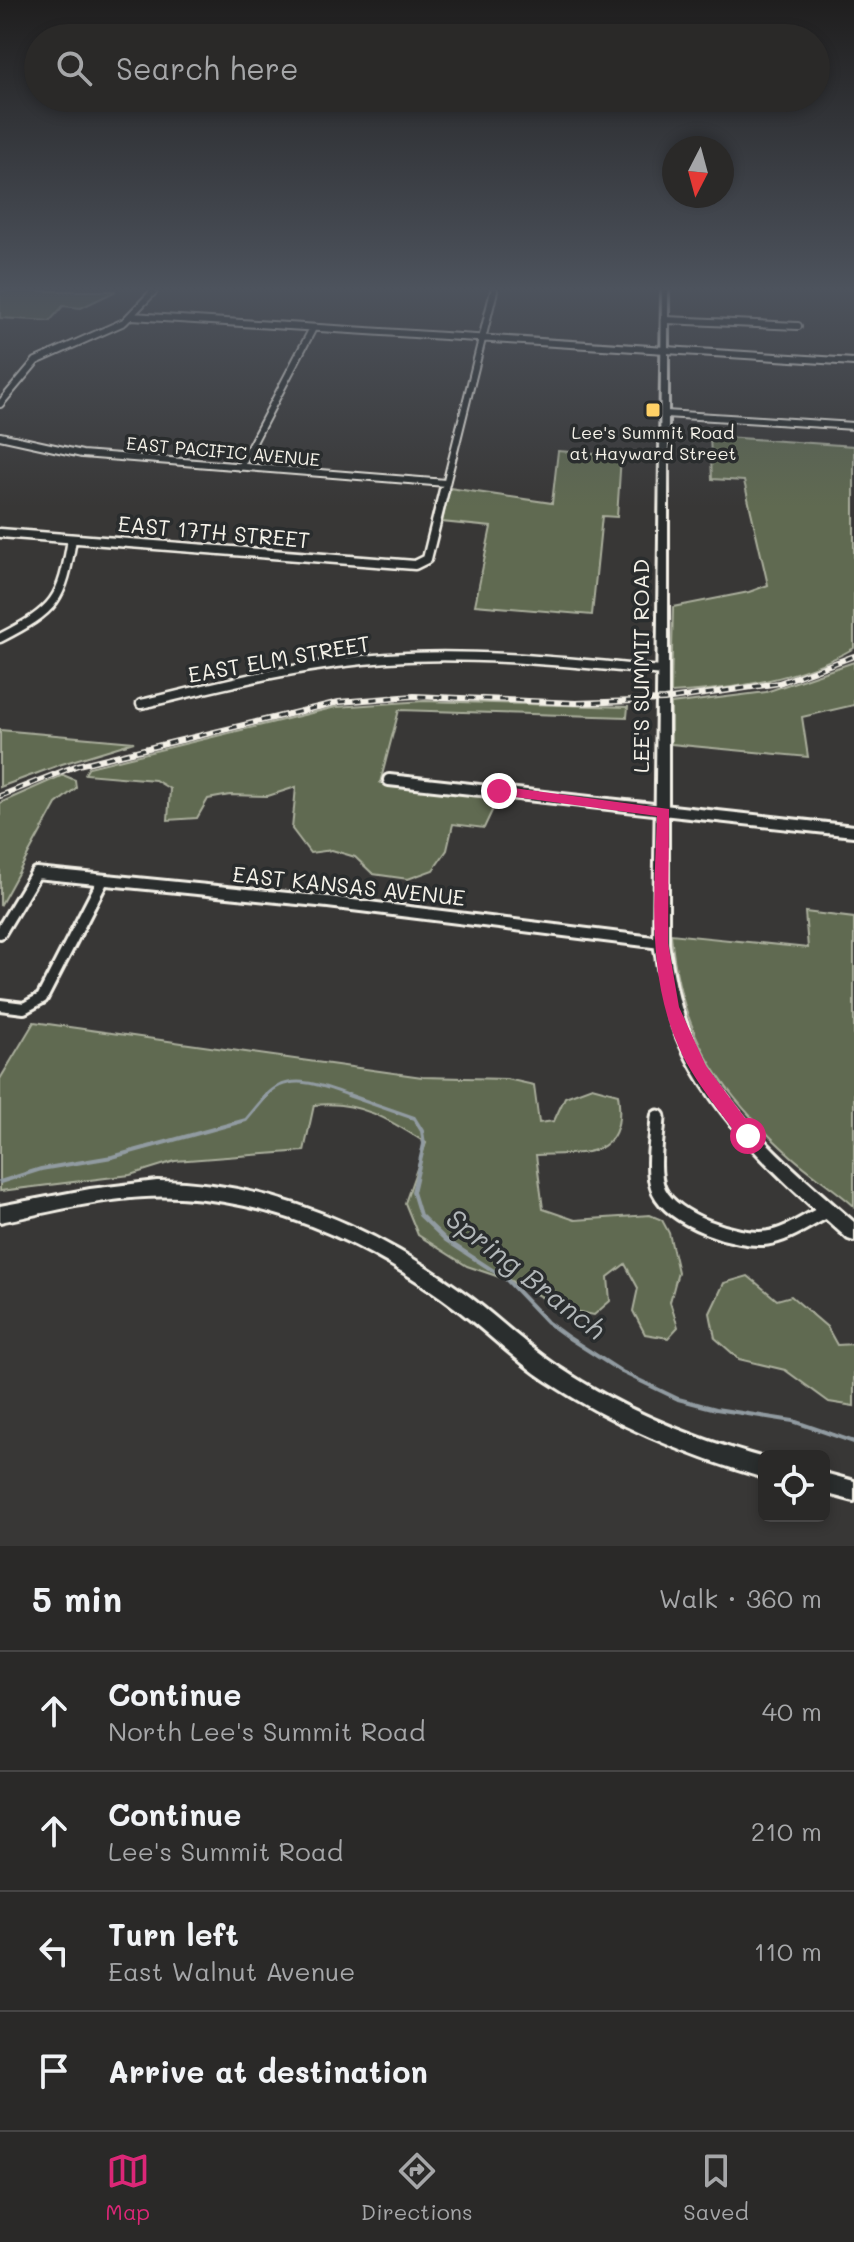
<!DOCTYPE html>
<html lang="en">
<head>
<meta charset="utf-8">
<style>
	body { margin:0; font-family:Mali,sans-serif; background:#363534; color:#f1f3f6 }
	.controls { position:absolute; right:24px; bottom:24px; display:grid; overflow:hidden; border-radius:12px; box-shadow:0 4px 12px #0003 }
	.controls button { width:72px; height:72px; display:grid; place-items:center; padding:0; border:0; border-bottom:2px solid #464545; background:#2a2928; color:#f1f3f6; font:40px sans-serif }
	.compass { position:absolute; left:662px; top:136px; width:72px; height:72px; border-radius:50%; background:#2a2928; box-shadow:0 4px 12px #0003; rotate:186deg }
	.stop { position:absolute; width:24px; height:24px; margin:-18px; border:6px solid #db2777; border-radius:50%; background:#fff }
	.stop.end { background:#db2777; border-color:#fff; box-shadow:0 2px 8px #0008 }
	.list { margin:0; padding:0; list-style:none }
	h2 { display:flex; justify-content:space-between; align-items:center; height:104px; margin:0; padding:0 32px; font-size:34px }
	h2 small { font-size:26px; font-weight:400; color:#a5a6a8 }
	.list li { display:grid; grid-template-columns:52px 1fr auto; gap:24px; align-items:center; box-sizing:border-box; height:120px; padding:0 32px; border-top:2px solid #464545 }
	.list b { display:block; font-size:30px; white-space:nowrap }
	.list p { margin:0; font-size:26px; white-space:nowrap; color:#a5a6a8 }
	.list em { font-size:26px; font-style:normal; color:#a5a6a8 }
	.icon { flex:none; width:44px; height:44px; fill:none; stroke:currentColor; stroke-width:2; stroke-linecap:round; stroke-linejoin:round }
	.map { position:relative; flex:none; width:854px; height:1546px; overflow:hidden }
	.search { position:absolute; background:#2a2928; box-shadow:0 4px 12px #0003; left:24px; right:24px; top:24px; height:88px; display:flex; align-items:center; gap:20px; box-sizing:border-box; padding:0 28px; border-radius:44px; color:#a5a6a8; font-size:30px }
	.sheet { height:584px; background:#2a2928 }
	nav { display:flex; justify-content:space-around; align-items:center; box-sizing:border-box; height:112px; border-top:2px solid #464545; background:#2a2928; font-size:22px; color:#a5a6a8 }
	nav a { display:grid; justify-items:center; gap:4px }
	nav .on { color:#db2777 }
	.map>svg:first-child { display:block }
</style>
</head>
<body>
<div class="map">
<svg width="854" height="1546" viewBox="0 0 854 1546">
	<rect width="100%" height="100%" fill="#383736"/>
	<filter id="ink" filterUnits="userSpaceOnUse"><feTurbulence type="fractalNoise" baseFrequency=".0125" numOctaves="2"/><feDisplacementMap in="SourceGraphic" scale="16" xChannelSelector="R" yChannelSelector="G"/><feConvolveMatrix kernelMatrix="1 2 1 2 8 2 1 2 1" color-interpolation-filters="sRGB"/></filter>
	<g filter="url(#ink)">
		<!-- green -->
		<path fill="#606a51" stroke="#aaae9c" stroke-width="2" d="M0,291H116L81,308L63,306L50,321L0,318Z
			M710,436L854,446V648C799,680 733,689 671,693L673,607L749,592L768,585L744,481L712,479Z
			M558,451L621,456L617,517L602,516L592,615L475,605L491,527L442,522L449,488L552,503Z
			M854,662V705L802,717L808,757L671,744V704L766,692Z
			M424,701L628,707L627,717L399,710L380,783L499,796L484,828L453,824L447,850L433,870L408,879L373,874L355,857L332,850L310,853L292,829L296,787L268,796L230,795L208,799L197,818L168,820L170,789L155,780L85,774L89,767L336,707Z
			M0,730L134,742L62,764L0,787Z
			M63,775L75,780L76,788L56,804L0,906V803Z
			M805,912L854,918V1206C834,1188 811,1174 791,1156C718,1091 680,1033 671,934L808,948Z
			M34,1022L422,1077L507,1079L534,1085L539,1123L554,1121L565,1097L592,1087L618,1094C628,1160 584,1153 536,1155L543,1209L575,1220L650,1215L662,1220L669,1233L678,1272L670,1302L678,1327L668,1338L645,1334L633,1311L638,1288L625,1264L608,1277L610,1301L594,1315L564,1309L511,1281L467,1266L418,1235L405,1203L426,1143C390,1120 359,1100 314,1105L304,1151L175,1161L130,1175L0,1191V1079Z
			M748,1276L777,1300L791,1296L827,1327L837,1345L854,1344V1406L829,1402L785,1370L739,1359L715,1338L710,1313L724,1283Z"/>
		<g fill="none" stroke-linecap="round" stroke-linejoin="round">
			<!-- stream-far1 -->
			<path stroke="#919ba1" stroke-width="3" d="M265,1097C289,1069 325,1087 354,1097"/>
			<!-- stream -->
			<path stroke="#919ba1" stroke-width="4" d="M348,1095L414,1118L422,1131L424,1144L413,1192L420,1215L446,1240L506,1279L547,1322L569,1338L622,1372L678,1399L716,1409L793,1421L854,1442
				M0,1182L41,1169L112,1157L246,1120L267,1095"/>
			<defs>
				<path id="street-far3" d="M132,316L854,362
					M666,320L798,326
					M0,404L36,361L124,322L154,291
					M665,414L854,426
					M0,436L82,454L446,483
					M240,467L313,328
					M444,492L494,291"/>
				<path id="street-far2" d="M0,533L415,565L427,559L444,490
					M0,638C56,609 62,601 72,539
					M141,704C222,685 304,663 388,658C480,652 572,663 663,671"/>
				<path id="street-far1" d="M389,780L854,831
					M0,933L36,873L328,902L661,943
					M0,1005L24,1008L42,998L103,880"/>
				<path id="street" d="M658,1117C657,1139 650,1170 659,1191C673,1220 737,1242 767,1238C789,1235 809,1219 829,1210"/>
				<path id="secondary" d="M662,291H668V943C673,974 678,1004 690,1033C722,1111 792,1168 854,1222V1241L848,1239C781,1179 709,1118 675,1033C663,1004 659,974 654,943Z
					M157,1181C273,1182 378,1229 470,1297C500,1320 528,1347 560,1368C623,1410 692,1438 764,1458V1478C688,1456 615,1426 548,1382C516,1361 488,1333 458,1310C376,1248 284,1203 180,1197C120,1193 59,1210 0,1222V1206L90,1189Z
					M824,1473L854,1481V1501L824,1493Z"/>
			</defs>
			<!-- street-far3 casing -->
			<use href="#street-far3" stroke="#f4f1e8" stroke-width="10"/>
			<!-- street-far2 casing -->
			<use href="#street-far2" stroke="#f4f1e8" stroke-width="13"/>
			<!-- street-far1 casing -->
			<use href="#street-far1" stroke="#f4f1e8" stroke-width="16"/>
			<!-- street casing -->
			<use href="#street" stroke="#f4f1e8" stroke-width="19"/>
			<!-- secondary casing -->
			<use href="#secondary" stroke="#f4f1e8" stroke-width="6"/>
			<!-- street-far3 -->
			<use href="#street-far3" stroke="#2a2d2e" stroke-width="6"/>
			<!-- street-far2 -->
			<use href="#street-far2" stroke="#2a2d2e" stroke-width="8"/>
			<!-- street-far1 -->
			<use href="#street-far1" stroke="#2a2d2e" stroke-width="10"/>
			<!-- street -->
			<use href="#street" stroke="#2a2d2e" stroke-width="13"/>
			<!-- secondary -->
			<use href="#secondary" fill="#2a2d2e" fill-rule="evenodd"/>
			<defs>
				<path id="rail" d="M0,796L78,765L339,702L414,696L576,703L664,700L779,683L854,656"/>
			</defs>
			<!-- rail casing -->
			<use href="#rail" stroke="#f4f1e8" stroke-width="6"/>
			<!-- rail -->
			<use href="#rail" stroke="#2a2d2e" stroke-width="3" stroke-dasharray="8" stroke-linecap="butt"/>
		</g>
	</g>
	<!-- sky -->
	<linearGradient id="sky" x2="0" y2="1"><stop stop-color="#1f1e1e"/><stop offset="0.57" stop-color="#4d535d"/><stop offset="1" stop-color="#4d535d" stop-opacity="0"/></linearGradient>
	<rect width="854" height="507" fill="url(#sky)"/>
	<!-- route -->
	<path fill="#db2777" d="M499,786L669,809L668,943L679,1007L706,1066L754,1130L756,1136L754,1141H742C726,1120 709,1099 695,1077C644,998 654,905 657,816L494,794L492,791Z"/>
	<!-- markers -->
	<rect fill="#ffd166" stroke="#2a2d2e" stroke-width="3" x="645" y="402" width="16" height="16" rx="4"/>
	<g text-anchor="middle" stroke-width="7" stroke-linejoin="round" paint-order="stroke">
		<!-- far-poi labels -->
		<g font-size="18" fill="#f4f1e8" stroke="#2a2d2e">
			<text x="653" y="439">Lee's Summit Road<tspan x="653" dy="21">at Hayward Street</tspan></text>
		</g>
		<!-- far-street labels -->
		<g font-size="18" fill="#f4f1e8" stroke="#2a2d2e">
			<text transform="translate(223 452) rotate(5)" y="6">EAST PACIFIC AVENUE</text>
		</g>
		<!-- street labels -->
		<g font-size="22" fill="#f4f1e8" stroke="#2a2d2e">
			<text transform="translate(214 532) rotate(5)" y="8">EAST 17TH STREET</text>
			<text transform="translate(279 659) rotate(-10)" y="8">EAST ELM STREET</text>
			<text transform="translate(641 666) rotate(-90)" y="8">LEE'S SUMMIT ROAD</text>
			<text transform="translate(349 886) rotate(6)" y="8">EAST KANSAS AVENUE</text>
		</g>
		<!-- near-water labels -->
		<g font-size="28" font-style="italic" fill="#b2b7b9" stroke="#2a2d2e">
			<text transform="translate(526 1274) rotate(38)" y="10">Spring Branch</text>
		</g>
	</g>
</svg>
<div class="controls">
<button><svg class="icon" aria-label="locate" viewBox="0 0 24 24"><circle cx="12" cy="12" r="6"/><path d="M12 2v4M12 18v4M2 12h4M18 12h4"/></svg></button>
</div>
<svg class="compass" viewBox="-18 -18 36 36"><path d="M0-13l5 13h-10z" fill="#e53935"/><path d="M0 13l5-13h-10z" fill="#a5a6a8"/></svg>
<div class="stop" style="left:748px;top:1136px"></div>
<div class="stop end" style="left:499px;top:791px"></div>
<div class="search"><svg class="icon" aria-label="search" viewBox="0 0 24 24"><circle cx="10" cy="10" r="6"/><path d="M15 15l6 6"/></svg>Search here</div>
</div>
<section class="sheet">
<h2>5 min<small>Walk · 360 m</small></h2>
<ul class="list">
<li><svg class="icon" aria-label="ahead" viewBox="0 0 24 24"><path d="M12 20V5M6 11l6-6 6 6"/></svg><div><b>Continue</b><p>North Lee's Summit Road</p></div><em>40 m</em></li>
<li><svg class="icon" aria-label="ahead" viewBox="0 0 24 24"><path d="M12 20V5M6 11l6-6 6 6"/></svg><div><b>Continue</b><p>Lee's Summit Road</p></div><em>210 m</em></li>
<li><svg class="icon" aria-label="left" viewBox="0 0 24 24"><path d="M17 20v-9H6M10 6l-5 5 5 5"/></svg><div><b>Turn left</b><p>East Walnut Avenue</p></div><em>110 m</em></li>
<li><svg class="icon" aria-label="arrive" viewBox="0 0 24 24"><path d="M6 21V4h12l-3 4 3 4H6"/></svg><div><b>Arrive at destination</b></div></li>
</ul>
</section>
<nav>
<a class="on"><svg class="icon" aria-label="map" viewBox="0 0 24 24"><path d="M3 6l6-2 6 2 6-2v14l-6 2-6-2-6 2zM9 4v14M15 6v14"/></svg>Map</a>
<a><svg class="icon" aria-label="directions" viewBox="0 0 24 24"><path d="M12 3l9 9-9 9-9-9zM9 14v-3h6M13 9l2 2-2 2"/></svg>Directions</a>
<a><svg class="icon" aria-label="saved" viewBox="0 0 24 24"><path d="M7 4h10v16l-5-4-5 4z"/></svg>Saved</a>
</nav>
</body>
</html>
